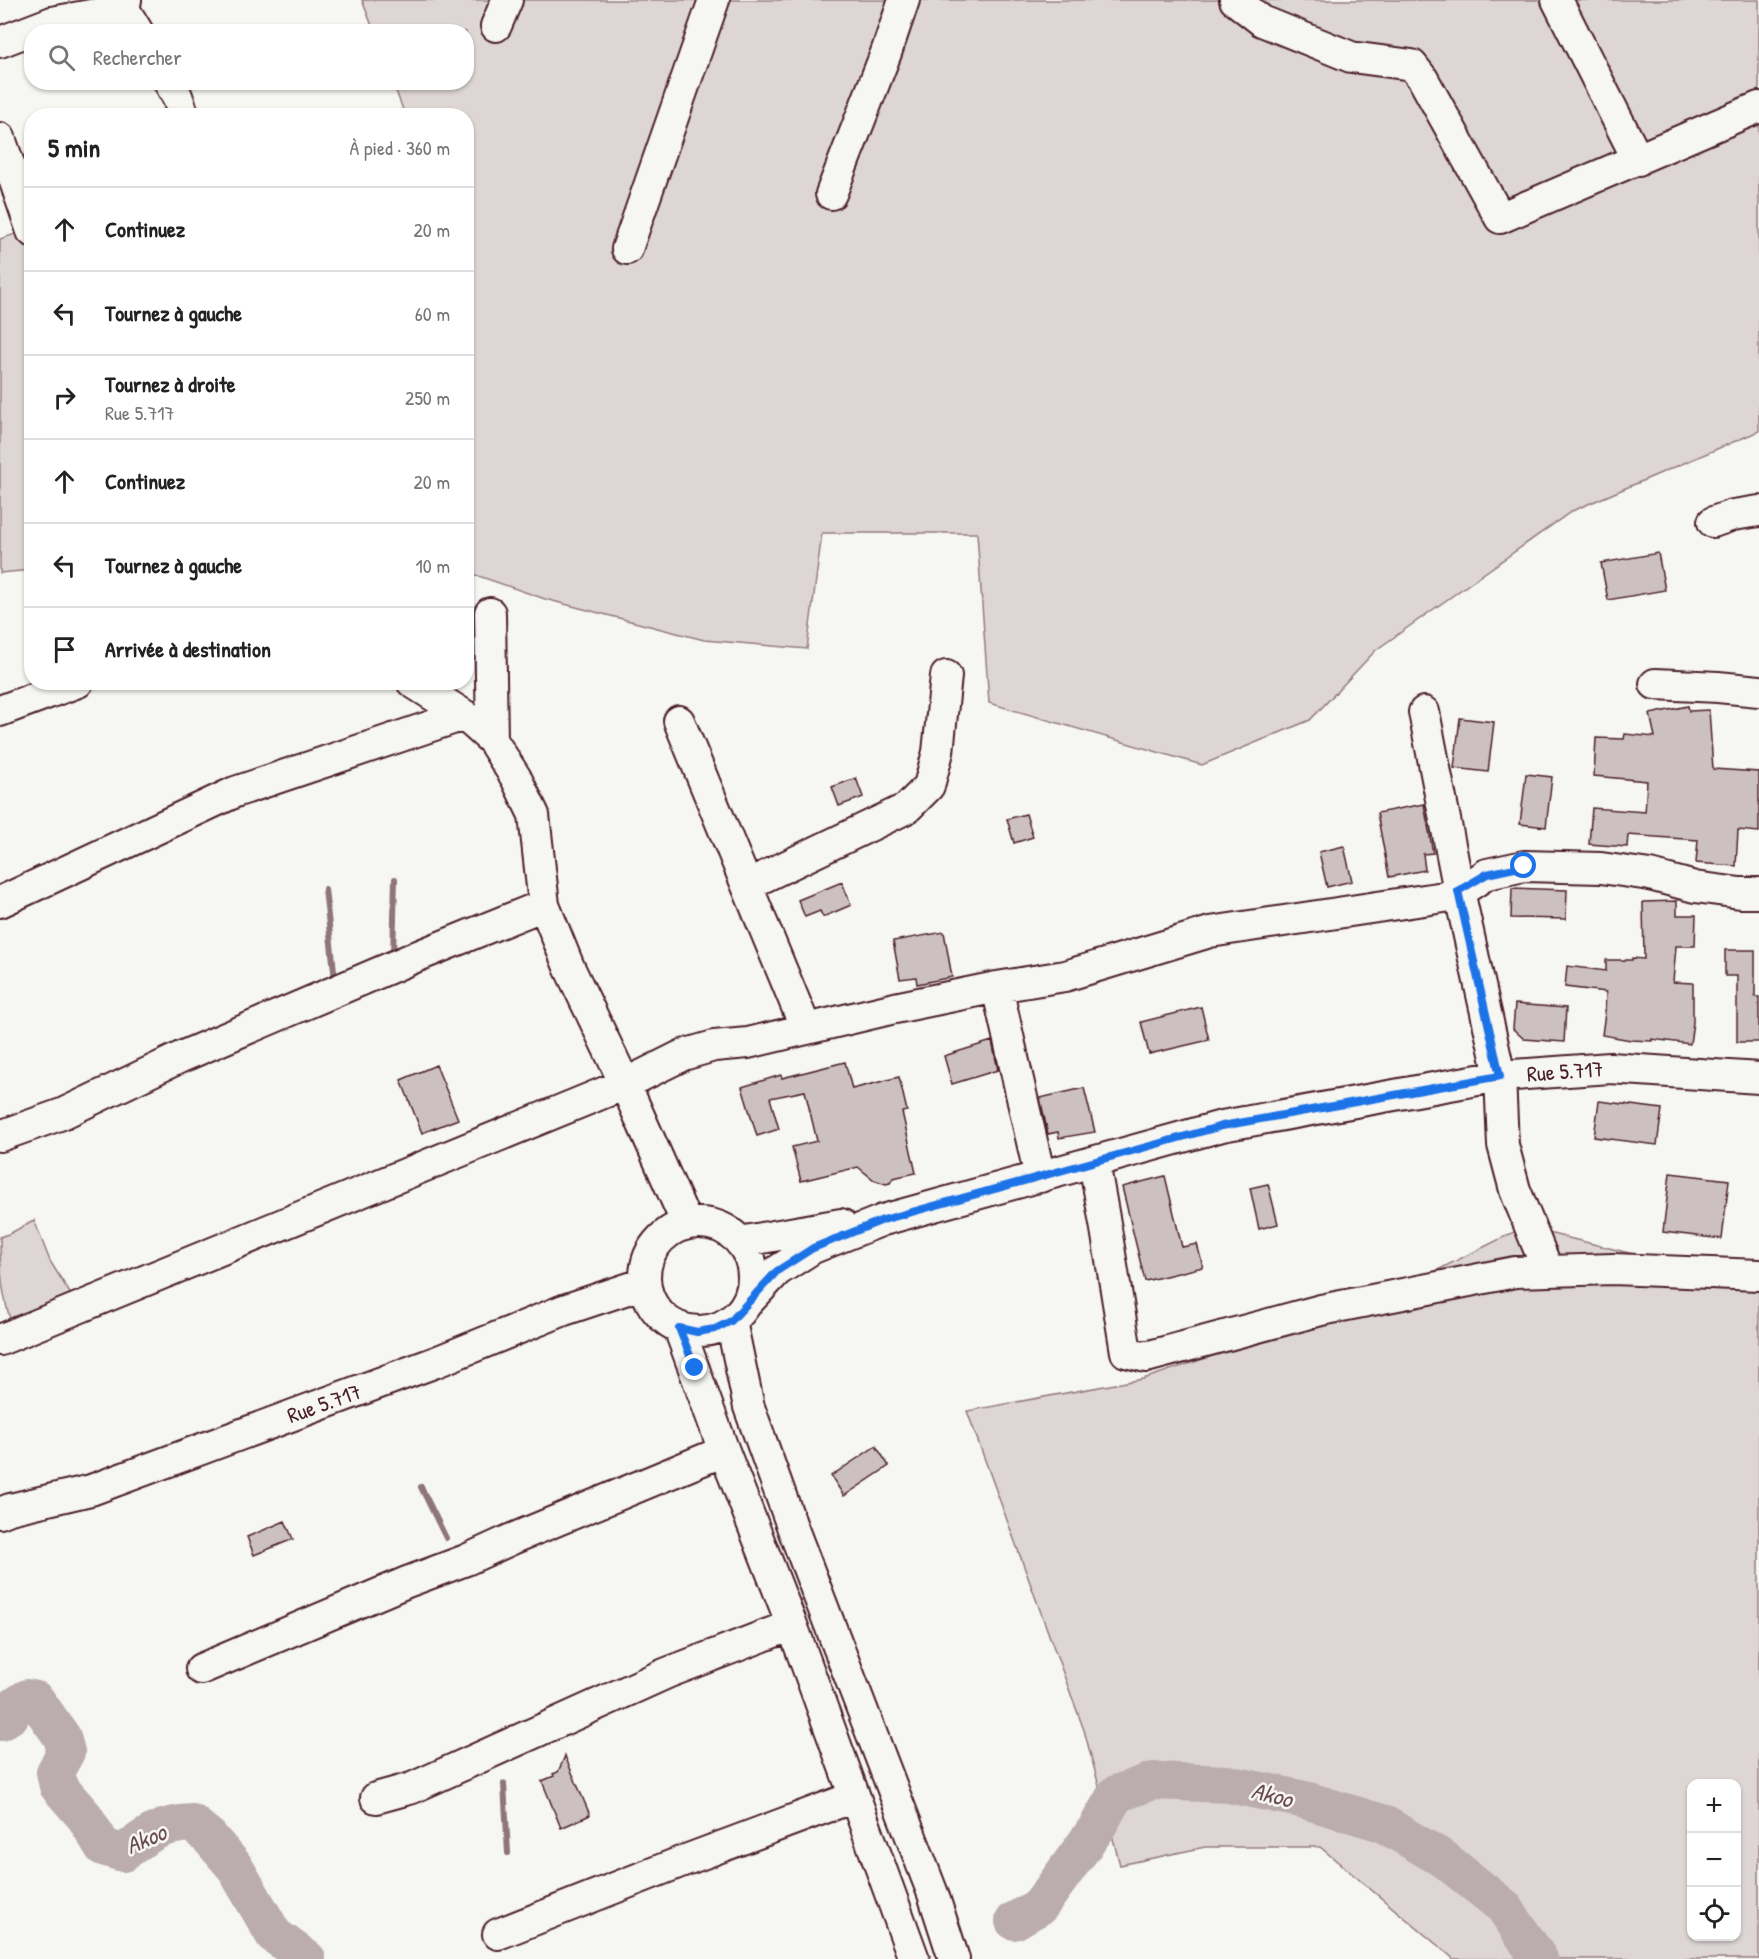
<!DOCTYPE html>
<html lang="fr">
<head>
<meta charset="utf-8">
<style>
	body { margin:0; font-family:"Patrick Hand",sans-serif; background:#f2f2f2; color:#222 }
	.controls { position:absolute; right:18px; bottom:18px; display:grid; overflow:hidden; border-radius:12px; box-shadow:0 2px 4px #0004 }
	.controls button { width:54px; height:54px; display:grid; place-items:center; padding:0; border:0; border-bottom:2px solid #e0e0e0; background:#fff; color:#222; font:30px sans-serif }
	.stop { position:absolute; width:18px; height:18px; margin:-14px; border:4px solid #1a73e8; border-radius:50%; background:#fff }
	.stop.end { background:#1a73e8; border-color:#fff; box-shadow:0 2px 6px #0008 }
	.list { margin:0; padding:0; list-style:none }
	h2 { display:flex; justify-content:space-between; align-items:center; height:78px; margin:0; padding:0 24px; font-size:26px }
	h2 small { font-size:20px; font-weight:400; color:#767676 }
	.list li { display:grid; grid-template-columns:39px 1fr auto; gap:18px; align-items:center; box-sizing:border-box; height:84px; padding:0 24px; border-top:2px solid #e0e0e0 }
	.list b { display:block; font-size:22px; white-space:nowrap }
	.list p { margin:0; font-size:20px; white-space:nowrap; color:#767676 }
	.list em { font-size:20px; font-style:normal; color:#767676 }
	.icon { flex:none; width:33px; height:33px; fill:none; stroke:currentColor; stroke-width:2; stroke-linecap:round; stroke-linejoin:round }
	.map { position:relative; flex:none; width:1759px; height:1959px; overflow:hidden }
	.search { position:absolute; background:#fff; box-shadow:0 2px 4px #0004; left:24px; top:24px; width:450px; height:66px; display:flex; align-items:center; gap:15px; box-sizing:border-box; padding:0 21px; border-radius:24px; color:#767676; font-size:22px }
	.panel { position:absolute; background:#fff; box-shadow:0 2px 4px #0004; left:24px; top:108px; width:450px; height:582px; border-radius:24px }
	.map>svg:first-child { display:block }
</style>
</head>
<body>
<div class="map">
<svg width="1759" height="1959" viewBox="0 0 1759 1959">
	<rect width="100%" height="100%" fill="#f6f6f2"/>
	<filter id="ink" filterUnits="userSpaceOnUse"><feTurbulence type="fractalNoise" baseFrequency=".0167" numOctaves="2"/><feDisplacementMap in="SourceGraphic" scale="12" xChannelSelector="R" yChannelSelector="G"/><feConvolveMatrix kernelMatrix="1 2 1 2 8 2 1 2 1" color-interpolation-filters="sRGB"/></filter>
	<g filter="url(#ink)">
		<!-- green -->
		<path fill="#ddd6d5" stroke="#947a80" stroke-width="1.5" fill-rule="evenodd" d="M362,0H1759V431L1572,511L1376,650L1310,720L1202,765L989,703L977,533H822L807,649L704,640L545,599L467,572L466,116L405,115L393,83L466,82V32L374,31Z
			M31,229V570L0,573V239Z
			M34,1220L50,1261L73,1298L14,1332C2,1296 0,1275 0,1237L11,1233Z
			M1524,1227L1759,1285V1959H1454L1320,1847H1205L1120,1865L1084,1730L967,1411L1143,1379L1367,1305ZM1692,1784H1736V1936H1692Z"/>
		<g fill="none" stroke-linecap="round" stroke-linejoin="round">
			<!-- stream -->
			<path stroke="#8e747a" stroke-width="6" d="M325,889L335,980
				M393,957L395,879
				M421,1487L446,1538
				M504,1784L508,1853"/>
			<!-- river -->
			<path stroke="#bbadae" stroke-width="38" d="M0,1722L11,1715L15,1706L27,1698L36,1700L62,1737L66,1752L55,1772L58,1786L85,1817L103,1847L123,1853C149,1834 158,1825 192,1823L209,1837L234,1866L274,1935L307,1959
				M1014,1921L1040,1906L1096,1829L1116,1794L1153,1781L1228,1784L1305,1800L1382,1823L1445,1860L1504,1907L1539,1959"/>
		</g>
		<!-- building -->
		<path fill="#ccc1c0" stroke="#4a1f2b" stroke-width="1.5" d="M1658,553L1665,590L1608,600L1601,563Z
			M1688,706L1689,711L1709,710L1713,769L1759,772V832L1738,830L1736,866L1696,863L1698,840L1628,835L1627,847L1589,844L1592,808L1645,812L1647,781L1594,776L1596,738L1624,739L1625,734L1655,737L1650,714Z
			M1460,718L1494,722L1488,772L1454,768Z
			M1526,774L1552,777L1546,827L1520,824Z
			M856,778L863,797L839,806L832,787Z
			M1424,804L1433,853L1423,854L1425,870L1389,877L1377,813Z
			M1026,814L1033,837L1014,843L1007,819Z
			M1344,846L1352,881L1327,887L1319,852Z
			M842,882L851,905L823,917L820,911L805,917L798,900Z
			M1512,888L1567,890L1566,919L1511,918Z
			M1677,901V915H1696L1695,946H1676L1673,982L1693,983V1022L1690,1044L1652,1039V1041L1631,1040L1602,1035L1605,1013L1606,992L1565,987L1567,966L1606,971V960H1632V958L1644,959L1643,902Z
			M944,932L952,977L917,984L916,977L900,979L893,941Z
			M1725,950H1755V997H1759V1042H1737V976H1725Z
			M1515,1004L1566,1008L1564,1042L1524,1039L1513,1029Z
			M1201,1007L1209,1040L1149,1054L1141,1022Z
			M992,1041L998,1070L952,1084L944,1056Z
			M845,1062L852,1089L899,1077L907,1111L902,1112L916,1173L893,1178L890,1183L886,1184L874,1180L858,1167L801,1181L792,1147L817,1141L805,1091L770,1098L779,1129L757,1136L742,1087L781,1075L782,1078Z
			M436,1065L458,1119L422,1133L401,1080Z
			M1084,1088L1095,1132L1059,1138L1058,1132L1048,1134L1040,1098Z
			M1599,1101L1662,1109L1657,1145L1594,1137Z
			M1670,1173L1729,1180L1722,1239L1663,1232Z
			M1165,1176L1182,1247L1197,1244L1203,1267L1145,1281L1122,1187Z
			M1268,1184L1278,1224L1259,1229L1250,1188Z
			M876,1446L889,1466L844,1496L831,1476Z
			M285,1521L293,1539L254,1555L247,1537Z
			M565,1756L590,1815L561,1828L542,1781L554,1776L553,1774L558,1772Z"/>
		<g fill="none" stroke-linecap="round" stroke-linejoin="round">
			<defs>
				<path id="minor" d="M126,0L124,9L138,32
					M1235,0L1262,21L1351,57L1412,65L1423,79L1500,218L1759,107
					M1557,0L1638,160
					M496,26L507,0
					M0,42L52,22L124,9
					M169,82L177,96L184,116
					M0,138L32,231
					M831,194L886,53L904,0
					M627,249L714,0
					M1713,522L1733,515L1759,511
					M490,613L492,740
					M412,682L464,715L492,740L516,778L534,815L544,905L569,967L625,1084L687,1224
					M1655,684L1718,687L1759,691
					M0,711L78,682
					M1424,712L1459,891L1500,1076L1503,1145L1515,1190L1548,1271
					M679,721L806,1029
					M747,885L907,808L929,786L938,752L946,676
					M0,902L235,792L464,715
					M997,987L1040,1177
					M0,1136L62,1114L181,1057L413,958L544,905
					M1094,1162L1106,1229L1126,1352L1146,1357L1321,1310L1515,1272L1613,1269L1759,1275
					M645 1277a54 54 0 1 1 108 0a54 54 0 1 1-108 0Z
					M740,1242L841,1224
					M745,1305L777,1271L813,1248L883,1220L1222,1126L1500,1076L1610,1068L1759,1078
					M731,1321L749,1407L793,1529L933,1894L954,1959
					M679,1328L724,1451L792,1625L914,1959
					M0,1340L625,1084L683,1055L714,1046L748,1043L895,1008L997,987L1065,976L1210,932L1444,897L1467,887L1487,874L1524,866L1601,868L1650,875L1695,887L1740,893H1759
					M0,1513L10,1509L91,1490L436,1362L564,1310L645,1283
					M201,1669L407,1582L466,1560L512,1539L724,1451
					M376,1798L412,1788L667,1673L792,1625
					M498,1934L683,1861L854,1797"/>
			</defs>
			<!-- minor casing -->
			<use href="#minor" stroke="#4a1f2b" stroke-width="34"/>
			<!-- minor -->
			<use href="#minor" stroke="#f6f6f2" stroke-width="30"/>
		</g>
	</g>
	<g fill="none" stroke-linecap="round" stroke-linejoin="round" filter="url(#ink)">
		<!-- route -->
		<path stroke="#1a73e8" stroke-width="8" d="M695,1368L679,1328L697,1332L715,1329L731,1321L777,1271L813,1248L883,1220L1222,1126L1500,1076L1458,891L1487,874L1524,866"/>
	</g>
	<g text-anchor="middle" stroke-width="5" stroke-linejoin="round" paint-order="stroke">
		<!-- street labels -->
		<g font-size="22" fill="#4a1f2b" stroke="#f6f6f2">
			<text transform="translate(1565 1071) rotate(-4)" y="8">Rue 5.717</text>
			<text transform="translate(324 1403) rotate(-20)" y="8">Rue 5.717</text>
		</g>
		<!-- water labels -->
		<g font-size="24" font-style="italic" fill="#6c4a52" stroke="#f6f6f2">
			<text transform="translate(1272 1795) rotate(14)" y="8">Akoo</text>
			<text transform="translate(146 1839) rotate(-23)" y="8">Akoo</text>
		</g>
	</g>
</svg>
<div class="controls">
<button>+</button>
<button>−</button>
<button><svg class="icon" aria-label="locate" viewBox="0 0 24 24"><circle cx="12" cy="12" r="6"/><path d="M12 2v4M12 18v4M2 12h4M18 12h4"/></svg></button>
</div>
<div class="stop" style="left:1524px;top:866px"></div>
<div class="stop end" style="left:695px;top:1368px"></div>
<div class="search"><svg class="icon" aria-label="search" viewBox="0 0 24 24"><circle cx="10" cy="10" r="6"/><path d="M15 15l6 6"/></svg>Rechercher</div>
<section class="panel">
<h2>5 min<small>À pied · 360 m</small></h2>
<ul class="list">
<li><svg class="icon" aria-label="ahead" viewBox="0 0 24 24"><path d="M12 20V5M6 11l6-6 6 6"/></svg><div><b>Continuez</b></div><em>20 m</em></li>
<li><svg class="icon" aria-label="left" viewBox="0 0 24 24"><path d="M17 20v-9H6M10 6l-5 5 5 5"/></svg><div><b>Tournez à gauche</b></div><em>60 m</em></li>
<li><svg class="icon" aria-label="right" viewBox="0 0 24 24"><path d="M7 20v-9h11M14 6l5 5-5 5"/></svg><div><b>Tournez à droite</b><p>Rue 5.717</p></div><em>250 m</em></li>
<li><svg class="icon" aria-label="ahead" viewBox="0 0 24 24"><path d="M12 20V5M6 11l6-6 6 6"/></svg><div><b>Continuez</b></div><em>20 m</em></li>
<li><svg class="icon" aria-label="left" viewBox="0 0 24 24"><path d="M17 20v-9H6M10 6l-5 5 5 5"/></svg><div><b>Tournez à gauche</b></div><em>10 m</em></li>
<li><svg class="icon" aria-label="arrive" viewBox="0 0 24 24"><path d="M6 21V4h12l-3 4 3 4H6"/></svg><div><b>Arrivée à destination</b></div></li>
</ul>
</section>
</div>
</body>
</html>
